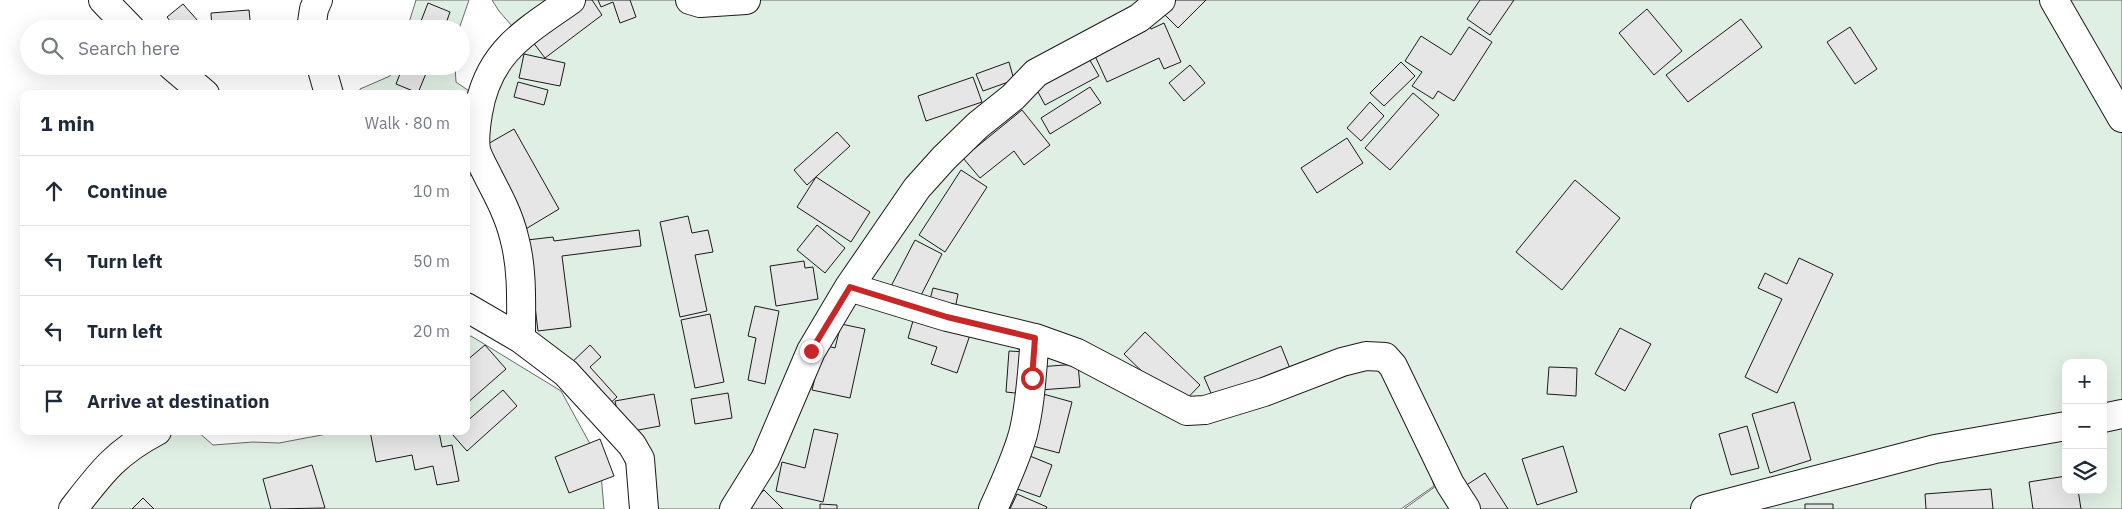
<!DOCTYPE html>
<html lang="en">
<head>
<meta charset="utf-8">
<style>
	body { margin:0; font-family:"IBM Plex Sans",sans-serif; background:#f6f6f7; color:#1f2937 }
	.controls { position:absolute; right:15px; bottom:15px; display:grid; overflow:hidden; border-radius:10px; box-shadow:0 5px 20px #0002 }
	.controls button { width:45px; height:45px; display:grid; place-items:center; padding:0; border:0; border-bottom:1px solid #e0e1e3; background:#fff; color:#1f2937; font:25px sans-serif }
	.stop { position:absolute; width:15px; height:15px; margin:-11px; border:4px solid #c62828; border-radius:50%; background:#fff }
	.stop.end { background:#c62828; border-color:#fff; box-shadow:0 1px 5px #0008 }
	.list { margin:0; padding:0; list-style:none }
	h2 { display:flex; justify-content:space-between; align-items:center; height:65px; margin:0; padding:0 20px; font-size:21px }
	h2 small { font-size:16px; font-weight:400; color:#747a83 }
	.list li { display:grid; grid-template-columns:32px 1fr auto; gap:15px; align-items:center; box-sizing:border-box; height:70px; padding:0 20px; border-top:1px solid #e0e1e3 }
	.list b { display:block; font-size:19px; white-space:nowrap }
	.list em { font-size:16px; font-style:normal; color:#747a83 }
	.icon { flex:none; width:28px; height:28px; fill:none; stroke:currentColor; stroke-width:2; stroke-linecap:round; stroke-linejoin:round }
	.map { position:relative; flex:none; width:2122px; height:509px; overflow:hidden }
	.search { position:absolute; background:#fff; box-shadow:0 5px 20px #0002; left:20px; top:20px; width:450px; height:55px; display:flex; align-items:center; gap:12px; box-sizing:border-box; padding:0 18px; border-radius:28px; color:#747a83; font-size:19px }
	.panel { position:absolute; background:#fff; box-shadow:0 5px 20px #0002; left:20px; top:90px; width:450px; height:345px; border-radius:10px }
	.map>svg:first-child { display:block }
</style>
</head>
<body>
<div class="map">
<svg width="2122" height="509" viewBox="0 0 2122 509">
	<rect width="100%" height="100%" fill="#fff"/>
	<!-- green -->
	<path fill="#e0efe3" stroke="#6a6a6a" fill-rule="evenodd" d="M416,0H469L459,29H407Z
		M492,0H2122V509H1404L1436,486L1413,408L1393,358L1319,383V385L1392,360L1411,409L1434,486L1401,509H657L639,501L619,445L558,376L512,343L518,296L499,227L478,169L466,180V94H360V89L390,76L393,66H455L456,82L475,95L519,34L499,11ZM2066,363H2103V490H2066Z
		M471,336L561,391L600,462L604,509H85L120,464L166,431H197L213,445L253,442L279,443L327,434L330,431H466V338Z"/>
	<!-- building -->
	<path fill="#e6e6e6" stroke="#1a1a1a" d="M577,0H592L602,15L545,58L529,37Z
		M598,0H630L636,17L620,23L613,2L601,7Z
		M1164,0H1206L1178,28L1157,7Z
		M1480,0H1514L1490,35L1467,19Z
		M428,3L450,12L444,29H418Z
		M183,4L198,21L189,29H176L167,17Z
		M1647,9L1682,51L1654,75L1619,33Z
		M249,10L251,29H212L211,13Z
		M1147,19L1151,29L1164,23L1181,62L1164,69L1159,58L1107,82L1090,45Z
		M1741,19L1762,47L1688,102L1666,75Z
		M1469,27L1492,42L1454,101L1438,91L1433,99L1412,86L1422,72L1405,61L1421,36L1451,55Z
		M1850,27L1877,69L1855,84L1827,42Z
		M1084,50L1099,76L1045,105L1031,79Z
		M524,54L565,63L560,86L519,78Z
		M1009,62L1014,80L983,91L976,74Z
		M1401,62L1415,76L1384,106L1370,93Z
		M1190,65L1205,83L1184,101L1169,83Z
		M403,66H429L418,93L396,84Z
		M973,77L982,102L926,121L918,96Z
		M518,82L548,90L544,105L514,97Z
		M1090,87L1101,103L1050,134L1041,118Z
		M1413,93L1439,115L1390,170L1365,148Z
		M1370,102L1384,116L1361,141L1347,128Z
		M1022,110L1050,145L1024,165L1014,151L980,178L963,158Z
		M514,129L559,209L524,230L479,149Z
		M837,132L850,146L807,185L794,170Z
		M1347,138L1363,163L1317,193L1301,168Z
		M961,170L987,187L945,252L919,235Z
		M816,177L870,212L851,242L797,207Z
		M1575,180L1620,218L1562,290L1516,252Z
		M688,216L692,233L708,230L713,252L695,255L707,311L680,317L660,222Z
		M817,225L845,248L825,273L797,250Z
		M639,230L641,246L562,256L571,327L538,331L527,240L553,237L554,241Z
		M915,240L942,254L916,305L889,290Z
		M1799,258L1833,274L1777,393L1745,377L1782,299L1758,288L1765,273L1787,284Z
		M804,261L805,268L813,267L818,299L776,306L770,266Z
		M933,288L958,294L954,314L928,307Z
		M755,306L779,311L765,384L748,380L756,338L748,336Z
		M710,314L724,382L695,388L681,320Z
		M915,314L971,332L957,373L931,364L937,347L908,338Z
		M841,324L865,329L850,398L812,390L823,345L835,348Z
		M1620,328L1651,344L1625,391L1595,374Z
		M1145,332L1200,385L1179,407L1124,354Z
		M485,345L506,369L466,404V361Z
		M590,345L601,357L590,367L617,397L606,407L568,366Z
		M1281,346L1293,376L1214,400L1204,377Z
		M1009,351L1027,352L1024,394L1006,392Z
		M1078,364L1080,387L1040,390L1038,367Z
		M1549,367L1577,368L1576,396L1547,394Z
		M503,390L517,406L467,451L452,434L456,431H466V422Z
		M728,393L732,418L695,424L691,399Z
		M654,394L660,426L622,433L615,401Z
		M1043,394L1072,402L1059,453L1029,445Z
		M1794,402L1811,460L1770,473L1752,414Z
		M1747,426L1759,468L1731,475L1719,434Z
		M814,429L838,434L823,502L776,491L782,462L805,468Z
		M370,431H428L429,434L439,432L442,447L452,445L459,481L437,485L433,466L415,470L412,455L376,462Z
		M600,439L614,476L569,493L555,457Z
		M1563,446L1577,492L1537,505L1522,459Z
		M1025,454L1052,465L1040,497L1012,487Z
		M312,465L325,508L271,509L263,479Z
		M1485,473L1508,509H1479L1465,486Z
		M2066,476V490H2078L2081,509H2033L2029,482Z
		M1991,489L1993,509H1926L1925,494Z
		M764,490L783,509H746Z
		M1017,494L1047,507L1046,509H1010Z
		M143,498L154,509H132Z
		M820,504L837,505V509H820Z
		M1805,504H1833V509H1805Z"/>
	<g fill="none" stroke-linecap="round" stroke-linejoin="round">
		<defs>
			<path id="minor" d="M103,0L131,29
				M690,0L700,3L746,0
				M2054,0L2122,118
				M311,29L314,9L318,0
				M172,66L205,94
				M321,66L329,94
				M849,287L947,317L1035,338L1077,353L1187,411L1205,410L1264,392L1342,362L1366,356L1385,357L1393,366L1450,484L1466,509
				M466,307L521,339L566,373L632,445L640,459L644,509
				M521,339C521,306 523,269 514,237C509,216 499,197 489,178C485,169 479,160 476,150C474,138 476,125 478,113C488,52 524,33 571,0
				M2103,418L2122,414
				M73,509C101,473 115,453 157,431
				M734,509L765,459L811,351L849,287L917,188L944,158L978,125L1013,97L1036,73L1139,18L1161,0
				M993,509C1004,485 1016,459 1023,434C1031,403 1032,369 1035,338
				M1705,509L1935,449L2066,426"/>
		</defs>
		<!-- minor casing -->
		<use href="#minor" stroke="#1a1a1a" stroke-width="30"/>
		<!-- minor -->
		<use href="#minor" stroke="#fff" stroke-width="28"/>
	</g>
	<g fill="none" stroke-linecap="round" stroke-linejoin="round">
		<!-- route -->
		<path stroke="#c62828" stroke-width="6" d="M811,351L850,287L947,317L1035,338L1032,378"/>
	</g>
</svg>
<div class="controls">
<button>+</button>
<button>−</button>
<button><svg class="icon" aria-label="layers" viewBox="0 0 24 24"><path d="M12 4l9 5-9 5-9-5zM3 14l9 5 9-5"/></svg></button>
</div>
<div class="stop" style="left:1032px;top:378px"></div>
<div class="stop end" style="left:811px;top:351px"></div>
<div class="search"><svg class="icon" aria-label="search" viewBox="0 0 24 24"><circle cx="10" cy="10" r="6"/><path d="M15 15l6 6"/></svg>Search here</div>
<section class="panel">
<h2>1 min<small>Walk · 80 m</small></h2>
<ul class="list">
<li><svg class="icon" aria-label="ahead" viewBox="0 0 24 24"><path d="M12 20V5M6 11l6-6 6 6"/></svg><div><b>Continue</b></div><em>10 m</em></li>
<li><svg class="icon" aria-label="left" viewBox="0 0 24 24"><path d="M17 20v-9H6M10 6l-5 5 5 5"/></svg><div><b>Turn left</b></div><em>50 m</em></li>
<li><svg class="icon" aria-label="left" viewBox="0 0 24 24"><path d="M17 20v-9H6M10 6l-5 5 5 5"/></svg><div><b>Turn left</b></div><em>20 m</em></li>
<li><svg class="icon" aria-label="arrive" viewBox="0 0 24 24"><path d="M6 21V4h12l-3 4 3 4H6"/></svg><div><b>Arrive at destination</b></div></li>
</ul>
</section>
</div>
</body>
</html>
